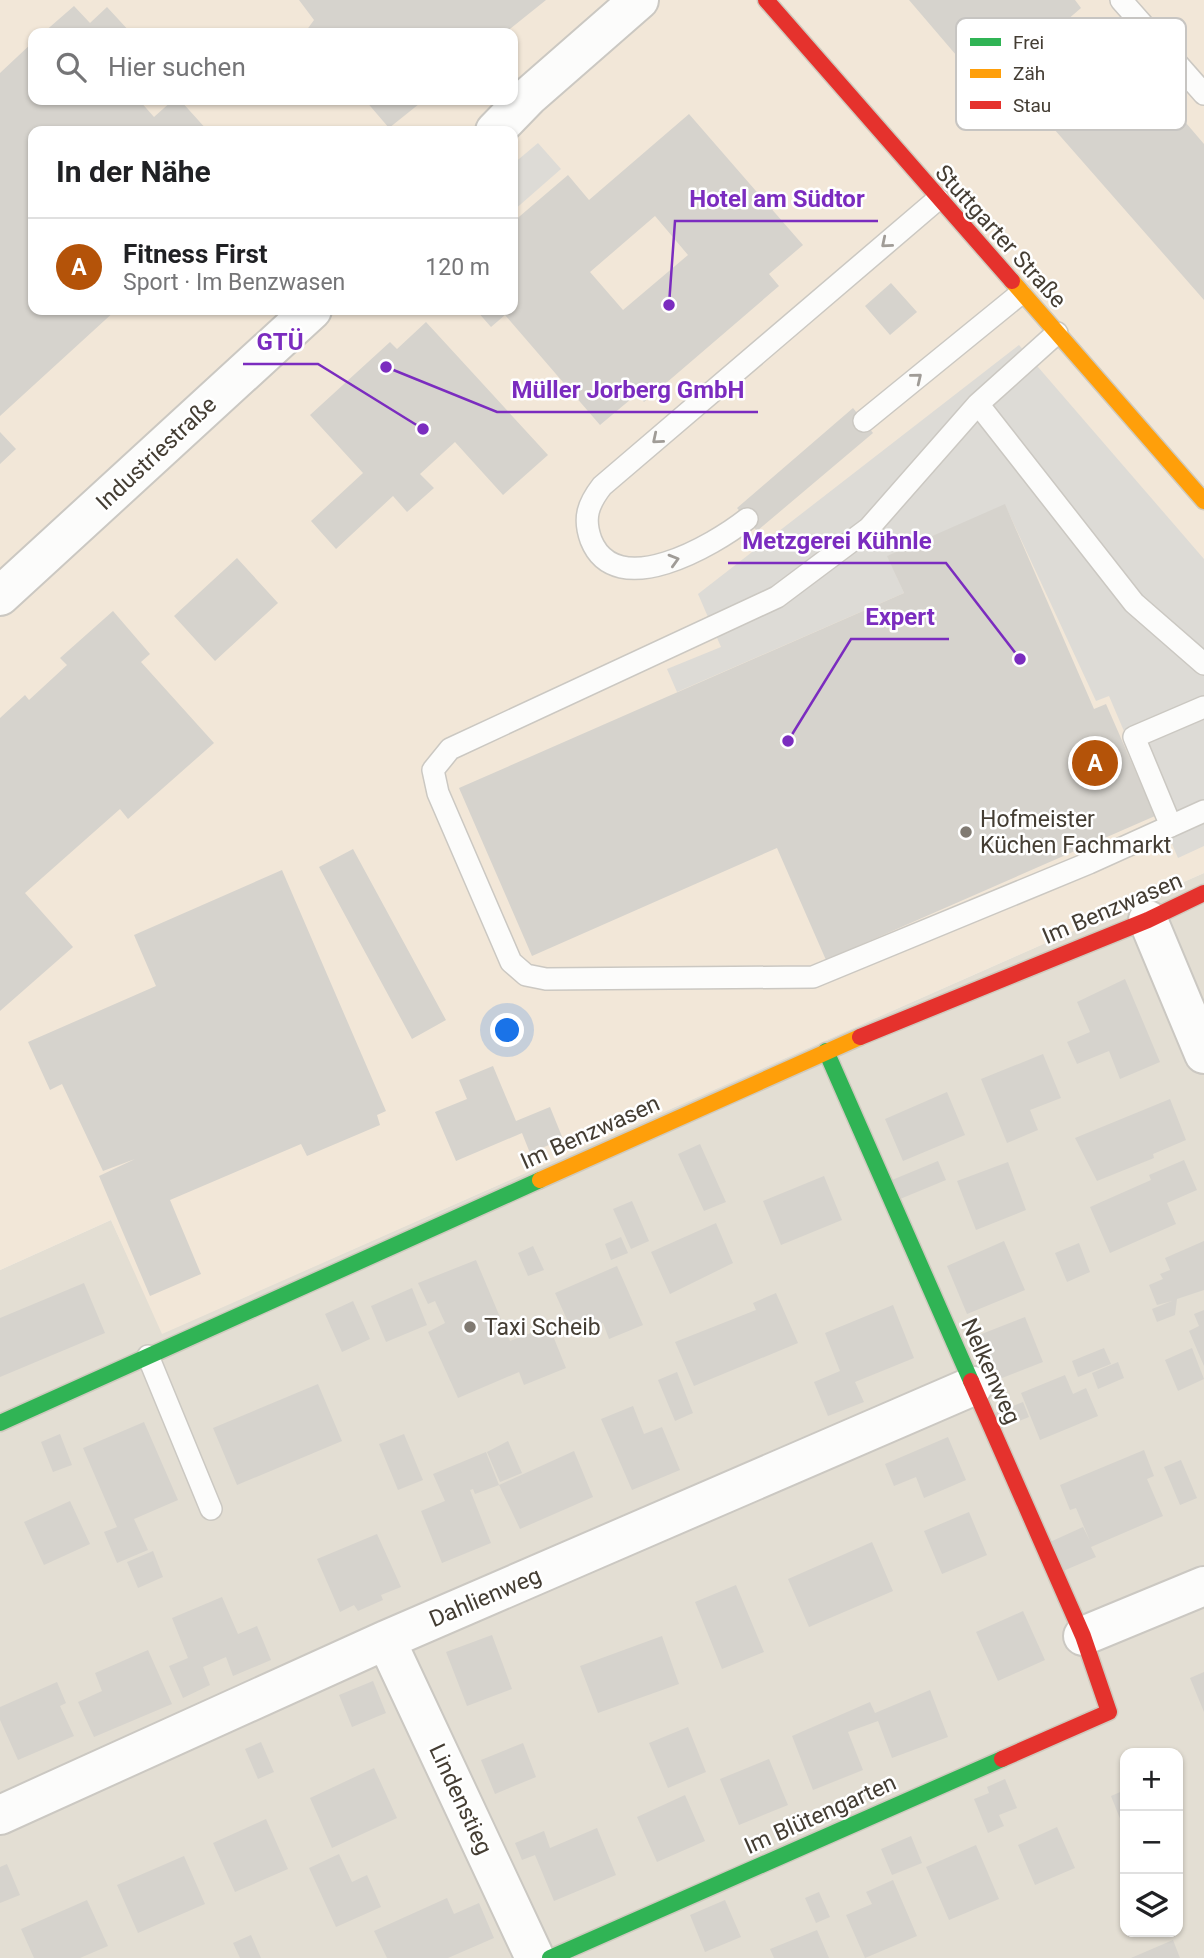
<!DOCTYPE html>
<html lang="de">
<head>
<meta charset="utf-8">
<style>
	body { margin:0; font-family:Roboto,sans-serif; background:#f6f6f6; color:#202124 }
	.controls { position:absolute; right:21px; bottom:21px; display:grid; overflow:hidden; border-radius:14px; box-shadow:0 2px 5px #0004 }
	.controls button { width:63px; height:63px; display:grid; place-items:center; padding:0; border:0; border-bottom:2px solid #e0e0e0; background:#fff; color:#202124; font:35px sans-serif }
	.you { position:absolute; left:508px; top:1031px; width:24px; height:24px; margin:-18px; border:5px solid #fff; border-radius:50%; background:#1a73e8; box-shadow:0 0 0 10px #1a73e833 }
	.badge { display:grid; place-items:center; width:46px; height:46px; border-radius:50%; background:#b45309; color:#fff; font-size:23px; font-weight:700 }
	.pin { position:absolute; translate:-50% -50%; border:4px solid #fff; box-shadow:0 2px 7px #0006 }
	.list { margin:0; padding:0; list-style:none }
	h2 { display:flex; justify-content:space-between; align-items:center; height:91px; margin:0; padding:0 28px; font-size:30px }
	h2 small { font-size:23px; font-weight:400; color:#757577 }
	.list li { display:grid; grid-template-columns:46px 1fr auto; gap:21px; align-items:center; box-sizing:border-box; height:98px; padding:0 28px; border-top:2px solid #e0e0e0 }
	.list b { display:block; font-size:26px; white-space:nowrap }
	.list p { margin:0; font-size:23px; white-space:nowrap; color:#757577 }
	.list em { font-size:23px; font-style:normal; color:#757577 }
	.icon { flex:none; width:38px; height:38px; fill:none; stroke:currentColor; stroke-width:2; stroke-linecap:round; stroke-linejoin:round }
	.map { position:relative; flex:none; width:1204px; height:1958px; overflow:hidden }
	.search { position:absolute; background:#fff; box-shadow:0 2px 5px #0004; left:28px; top:28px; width:490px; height:77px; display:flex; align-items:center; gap:18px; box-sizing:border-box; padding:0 24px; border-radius:14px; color:#757577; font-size:26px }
	.panel { position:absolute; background:#fff; box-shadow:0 2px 5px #0004; left:28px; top:126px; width:490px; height:189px; border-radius:14px }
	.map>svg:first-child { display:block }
</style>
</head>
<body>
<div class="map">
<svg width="1204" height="1958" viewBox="0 0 1204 1958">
	<rect width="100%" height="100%" fill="#eeece6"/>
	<!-- residential -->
	<path fill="#e3ded3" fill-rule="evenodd" d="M1204,873V1958H0V1270L111,1220L163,1333ZM1125,1753H1178V1932H1125Z"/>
	<!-- commercial -->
	<path fill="#f2e7d8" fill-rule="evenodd" d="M0,0H1204V873L162,1334L111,1220L0,1270ZM33,33H513V100H33ZM33,131H513V310H33Z"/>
	<!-- parking -->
	<path fill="#dddbd6" d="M538,143L561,169L513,211V164Z
		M1019,345L1204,559V846L1178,858L1109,696L1096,701L1005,505L888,556L904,593L677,692L667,669L721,647L698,594Z"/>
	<!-- building -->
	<path fill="#d6d3cd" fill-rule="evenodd" d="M299,0H546L505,33H308L306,31L314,20Z
		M909,0H1075L1081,8L986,90Z
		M74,6L90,23L107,7L131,33H43Z
		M33,42V100H139L154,117L173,100H180L208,131H33V310H116L0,416V73Z
		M1133,61L1204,144V300L1054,129Z
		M365,100H424L389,128Z
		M689,114L803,245L769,274L779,286L644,402L637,394L600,425L505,315L491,327L476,310H513V222L568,175L589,200ZM655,216L688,255L623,310L590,272Z
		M891,283L917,312L890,335L865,306Z
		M426,322L548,455L503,495L455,442L420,474L434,488L407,512L393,496L336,549L311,521L363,473L310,415L390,342L397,349Z
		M853,408L873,433L757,531L737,508Z
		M0,432L16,449L0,464Z
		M1005,504L1094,709L1106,704L1155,816L826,960L777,848L532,956L459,788L904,593L887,556Z
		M237,558L278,603L215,661L174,616Z
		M113,611L150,654L141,662L214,743L128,819L120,809L25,893L73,947L0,1011V718L25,695L29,700L67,665L60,658Z
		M353,849L446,1020L412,1039L319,867Z
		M282,870L386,1111L377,1115L380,1125L307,1156L301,1144L170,1200L201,1274L150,1296L99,1176L135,1159L103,1171L62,1084L50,1090L28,1042L156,986L134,935Z
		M1125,979L1160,1062L1120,1079L1109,1051L1077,1064L1067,1042L1090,1032L1077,1002Z
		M1043,1054L1061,1098L1030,1110L1038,1130L1007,1143L981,1079Z
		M493,1066L516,1121L550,1107L563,1139L530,1153L522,1133L456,1161L435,1112L467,1099L459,1080Z
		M947,1092L965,1135L903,1161L885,1119Z
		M1170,1099L1186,1140L1153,1154L1154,1158L1097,1181L1075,1138Z
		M700,1144L726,1202L704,1211L678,1154Z
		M1184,1160L1197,1190L1167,1203L1176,1224L1110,1253L1090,1207L1151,1180L1149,1175Z
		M938,1161L946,1180L900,1199L892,1180Z
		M1008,1162L1026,1210L976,1230L957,1181Z
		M824,1176L842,1220L781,1245L763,1201Z
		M632,1201L649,1241L631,1249L613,1209Z
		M716,1223L733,1263L670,1294L651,1252Z
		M621,1237L628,1253L611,1260L605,1244Z
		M1004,1241L1025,1290L967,1314L947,1266Z
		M1204,1241V1290L1177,1299L1175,1315L1157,1322L1152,1309L1172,1301L1157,1305L1149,1285L1163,1279L1160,1274L1170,1270L1165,1258Z
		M1079,1243L1090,1272L1067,1282L1055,1253Z
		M533,1246L544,1270L528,1276L518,1253Z
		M476,1260L510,1341L549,1326L566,1368L524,1385L519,1372L458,1398L428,1332L445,1323L435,1301L428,1304L418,1283Z
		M617,1266L643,1325L609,1339L603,1323L574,1335L555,1293Z
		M84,1283L105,1333L0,1377V1318Z
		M412,1288L427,1325L386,1342L371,1306Z
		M776,1293L798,1343L694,1386L675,1342L756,1310L753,1303Z
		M353,1301L370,1339L342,1352L325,1314Z
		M893,1305L914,1358L855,1382L864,1402L828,1416L814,1382L840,1371L825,1333Z
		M1204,1310V1366L1189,1331L1199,1326L1194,1314Z
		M1025,1317L1043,1362L997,1380L979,1335Z
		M1104,1348L1111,1364L1078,1377L1072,1361Z
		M1192,1348L1204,1379L1178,1391L1165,1360Z
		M1118,1362L1124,1378L1098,1389L1092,1373Z
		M677,1372L693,1413L675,1421L658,1380Z
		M1065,1375L1073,1394L1086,1388L1098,1416L1040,1440L1021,1393Z
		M318,1384L342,1441L237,1485L213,1428Z
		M1023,1402L1029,1417L1002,1428L995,1413Z
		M633,1406L644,1434L662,1427L680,1470L632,1490L601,1419Z
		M144,1422L178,1500L134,1519L148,1550L117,1563L104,1532L117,1527L83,1448Z
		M60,1434L72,1465L53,1472L41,1442Z
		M404,1434L423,1480L398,1490L379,1444Z
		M948,1437L966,1480L924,1498L916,1477L894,1486L885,1464Z
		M508,1441L522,1473L500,1482L487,1452Z
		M1144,1450L1154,1476L1147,1479L1163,1516L1091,1547L1096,1557L1063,1571L1050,1542L1083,1527L1090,1541L1076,1508L1070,1510L1060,1485Z
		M574,1451L593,1497L520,1529L499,1485Z
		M486,1452L499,1485L475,1494L473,1489L470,1490L491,1543L442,1563L421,1511L445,1501L433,1474Z
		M1181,1460L1197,1498L1180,1505L1164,1467Z
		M70,1501L90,1544L44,1565L24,1522Z
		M969,1512L987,1555L942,1574L924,1531Z
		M377,1534L401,1587L381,1595L383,1600L358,1611L354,1605L340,1612L317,1559Z
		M872,1542L893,1591L809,1627L788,1579Z
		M153,1551L163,1577L138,1588L127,1562Z
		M736,1585L764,1652L722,1669L695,1602Z
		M222,1597L238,1634L257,1626L271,1660L233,1676L226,1657L203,1667L210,1685L183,1698L169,1666L188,1658L172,1618Z
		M1023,1611L1045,1660L998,1681L976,1632Z
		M492,1635L512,1689L467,1706L446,1652Z
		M662,1636L679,1684L598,1713L580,1666Z
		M148,1650L172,1704L94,1737L78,1702L102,1691L95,1673Z
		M1204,1672V1712L1190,1678Z
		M373,1681L386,1713L352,1727L339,1695Z
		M57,1682L66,1703L60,1706L74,1736L18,1760L0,1720V1707Z
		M930,1690L948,1737L892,1758L878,1721L848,1732L863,1770L813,1790L792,1736L870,1702L875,1713Z
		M688,1727L706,1772L668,1788L649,1743Z
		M261,1742L274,1772L258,1779L245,1749Z
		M523,1743L536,1777L495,1794L481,1760Z
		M769,1759L788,1805L739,1825L720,1779Z
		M374,1768L397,1818L332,1848L310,1798Z
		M1005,1779L1017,1808L999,1815L1004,1826L988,1833L974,1799L989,1793L987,1787Z
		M1125,1790V1831L1111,1796Z
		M685,1795L705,1841L657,1862L637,1817Z
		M266,1819L288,1869L235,1892L213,1843Z
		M1057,1827L1075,1868L1035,1885L1018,1845Z
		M597,1828L616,1875L554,1901L535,1855L522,1860L515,1843L544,1831L550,1848Z
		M911,1836L922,1863L892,1875L881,1849Z
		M976,1845L999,1899L949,1920L926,1867Z
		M339,1854L352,1882L367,1875L381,1907L336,1927L309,1868Z
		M184,1856L205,1904L138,1933L117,1885Z
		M7,1864L20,1895L0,1903V1867Z
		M893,1880L917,1936L865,1958L846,1915L872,1904L866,1892Z
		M819,1892L830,1917L816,1923L805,1898Z
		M447,1898L454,1914L479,1903L494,1938L448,1958H387L374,1931Z
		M87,1900L108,1946L80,1958H34L21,1929Z
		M725,1900L741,1937L705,1952L690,1915Z
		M817,1930L829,1958H774L770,1949Z
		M251,1935L261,1958H240L233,1943Z
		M1173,1940L1180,1958H1131Z"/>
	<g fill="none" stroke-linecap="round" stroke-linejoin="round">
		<defs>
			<path id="lane" d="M1121,0L1204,94
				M1057,333L978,404L869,528L777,597L450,749L433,770L438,793L511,962L526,975L546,979L813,977L1089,863L1204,811
				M978,404L1134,603L1204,664
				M864,421L1020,294
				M747,519C714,545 616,603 591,540C583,518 588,504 602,486L938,199
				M1171,826L1134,737L1204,707
				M148,1356L211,1509"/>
			<path id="street" d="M495,131L528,97L639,0
				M0,596L312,310
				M1148,920L1204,1054
				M1083,1636L1204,1586
				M386,1640L535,1958
				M0,1815L386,1640L973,1386"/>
			<path id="fast" d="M826,1051L971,1381
				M0,1423L540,1180
				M550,1958L1002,1759"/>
			<path id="slow" d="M1012,281L1204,501
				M540,1180L860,1037"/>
			<path id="jam" d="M766,0L1012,281
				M860,1037L1148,920L1204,893
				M971,1381L1083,1636L1109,1712L1002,1759"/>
		</defs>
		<!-- lane casing -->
		<use href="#lane" stroke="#cbc8c2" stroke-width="24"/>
		<!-- street casing -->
		<use href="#street" stroke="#cbc8c2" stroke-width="42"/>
		<!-- fast casing -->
		<use href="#fast" stroke="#cfcabe" stroke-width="19"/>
		<!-- slow casing -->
		<use href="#slow" stroke="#cfcabe" stroke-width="19"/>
		<!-- jam casing -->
		<use href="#jam" stroke="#cfcabe" stroke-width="19"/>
		<!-- lane -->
		<use href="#lane" stroke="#fcfcfb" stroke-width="21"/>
		<!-- street -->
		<use href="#street" stroke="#fcfcfb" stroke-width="38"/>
		<!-- fast -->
		<use href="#fast" stroke="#30b455" stroke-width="16"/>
		<!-- slow -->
		<use href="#slow" stroke="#ff9f0a" stroke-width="16"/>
		<!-- jam -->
		<use href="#jam" stroke="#e5322d" stroke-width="16"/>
	</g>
	<!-- one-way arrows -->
	<defs><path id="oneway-chevron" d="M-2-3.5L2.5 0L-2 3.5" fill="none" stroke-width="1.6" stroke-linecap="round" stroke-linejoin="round" transform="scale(1.75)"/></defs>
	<g stroke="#a09c97">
		<use href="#oneway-chevron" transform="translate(886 243) rotate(140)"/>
		<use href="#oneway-chevron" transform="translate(917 378) rotate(-39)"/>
		<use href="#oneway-chevron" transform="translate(657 439) rotate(140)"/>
		<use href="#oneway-chevron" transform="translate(674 560) rotate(-16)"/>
	</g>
	<!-- markers -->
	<g fill="#807a72" stroke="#fff" stroke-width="2.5">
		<circle cx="966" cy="832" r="7"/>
		<circle cx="470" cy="1327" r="7"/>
	</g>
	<g text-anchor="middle" stroke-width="5" stroke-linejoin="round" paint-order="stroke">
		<!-- street labels -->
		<g font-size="23" fill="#443d33" stroke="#fff">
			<text transform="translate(1001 236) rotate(48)" y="8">Stuttgarter Straße</text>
			<text transform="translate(156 453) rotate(-43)" y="8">Industriestraße</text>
			<text transform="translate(1112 908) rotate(-23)" y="8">Im Benzwasen</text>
			<text transform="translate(590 1132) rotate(-24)" y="8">Im Benzwasen</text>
			<text transform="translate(991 1371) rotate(66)" y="8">Nelkenweg</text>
			<text transform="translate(485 1597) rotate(-23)" y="8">Dahlienweg</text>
			<text transform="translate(461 1799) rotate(65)" y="8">Lindenstieg</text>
			<text transform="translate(820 1814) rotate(-24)" y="8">Im Blütengarten</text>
		</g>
		<!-- poi labels -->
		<g font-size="23" fill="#443d33" stroke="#fff" text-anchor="start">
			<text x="980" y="827">Hofmeister<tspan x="980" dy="26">Küchen Fachmarkt</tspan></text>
			<text x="484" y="1335">Taxi Scheib</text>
		</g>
	</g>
	<!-- legend -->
	<rect x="956" y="18" width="230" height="112" rx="10" fill="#fff" stroke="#c7c5c2" stroke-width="2"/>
	<rect x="970" y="38" width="31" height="8" fill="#30b455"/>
	<rect x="970" y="69" width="31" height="9" fill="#ff9f0a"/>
	<rect x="970" y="101" width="31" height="8" fill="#e5322d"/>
	<g font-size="19" fill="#443d33">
		<text x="1013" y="49">Frei</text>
		<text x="1013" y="80">Zäh</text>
		<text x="1013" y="112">Stau</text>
	</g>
	<!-- callouts -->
	<path fill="none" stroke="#7b2cbf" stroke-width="2.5" d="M669 305L675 221H878M423 429L318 364H243M386 367L497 412H758M1020 659L946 563H728M788 741L851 639H949"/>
	<g fill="#7b2cbf" stroke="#fff" stroke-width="2.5">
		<circle cx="669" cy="305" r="7"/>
		<circle cx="423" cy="429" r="7"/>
		<circle cx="386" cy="367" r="7"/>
		<circle cx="1020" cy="659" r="7"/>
		<circle cx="788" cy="741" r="7"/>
	</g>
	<g font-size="24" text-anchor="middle" font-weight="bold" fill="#7b2cbf" stroke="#fff" stroke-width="5" stroke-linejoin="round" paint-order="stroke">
		<text x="777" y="207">Hotel am Südtor</text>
		<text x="280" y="350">GTÜ</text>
		<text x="628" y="398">Müller Jorberg GmbH</text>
		<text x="837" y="549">Metzgerei Kühnle</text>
		<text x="900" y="625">Expert</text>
	</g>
</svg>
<div class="controls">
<button>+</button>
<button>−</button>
<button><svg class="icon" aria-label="layers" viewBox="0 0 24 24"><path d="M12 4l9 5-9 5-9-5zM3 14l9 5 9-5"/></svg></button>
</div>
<div class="you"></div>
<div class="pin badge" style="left:1095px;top:763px">A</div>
<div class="search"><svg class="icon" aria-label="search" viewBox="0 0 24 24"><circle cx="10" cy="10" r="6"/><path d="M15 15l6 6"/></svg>Hier suchen</div>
<section class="panel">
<h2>In der Nähe<small></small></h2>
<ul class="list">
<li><span class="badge">A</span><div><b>Fitness First</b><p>Sport · Im Benzwasen</p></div><em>120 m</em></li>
</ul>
</section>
</div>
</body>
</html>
